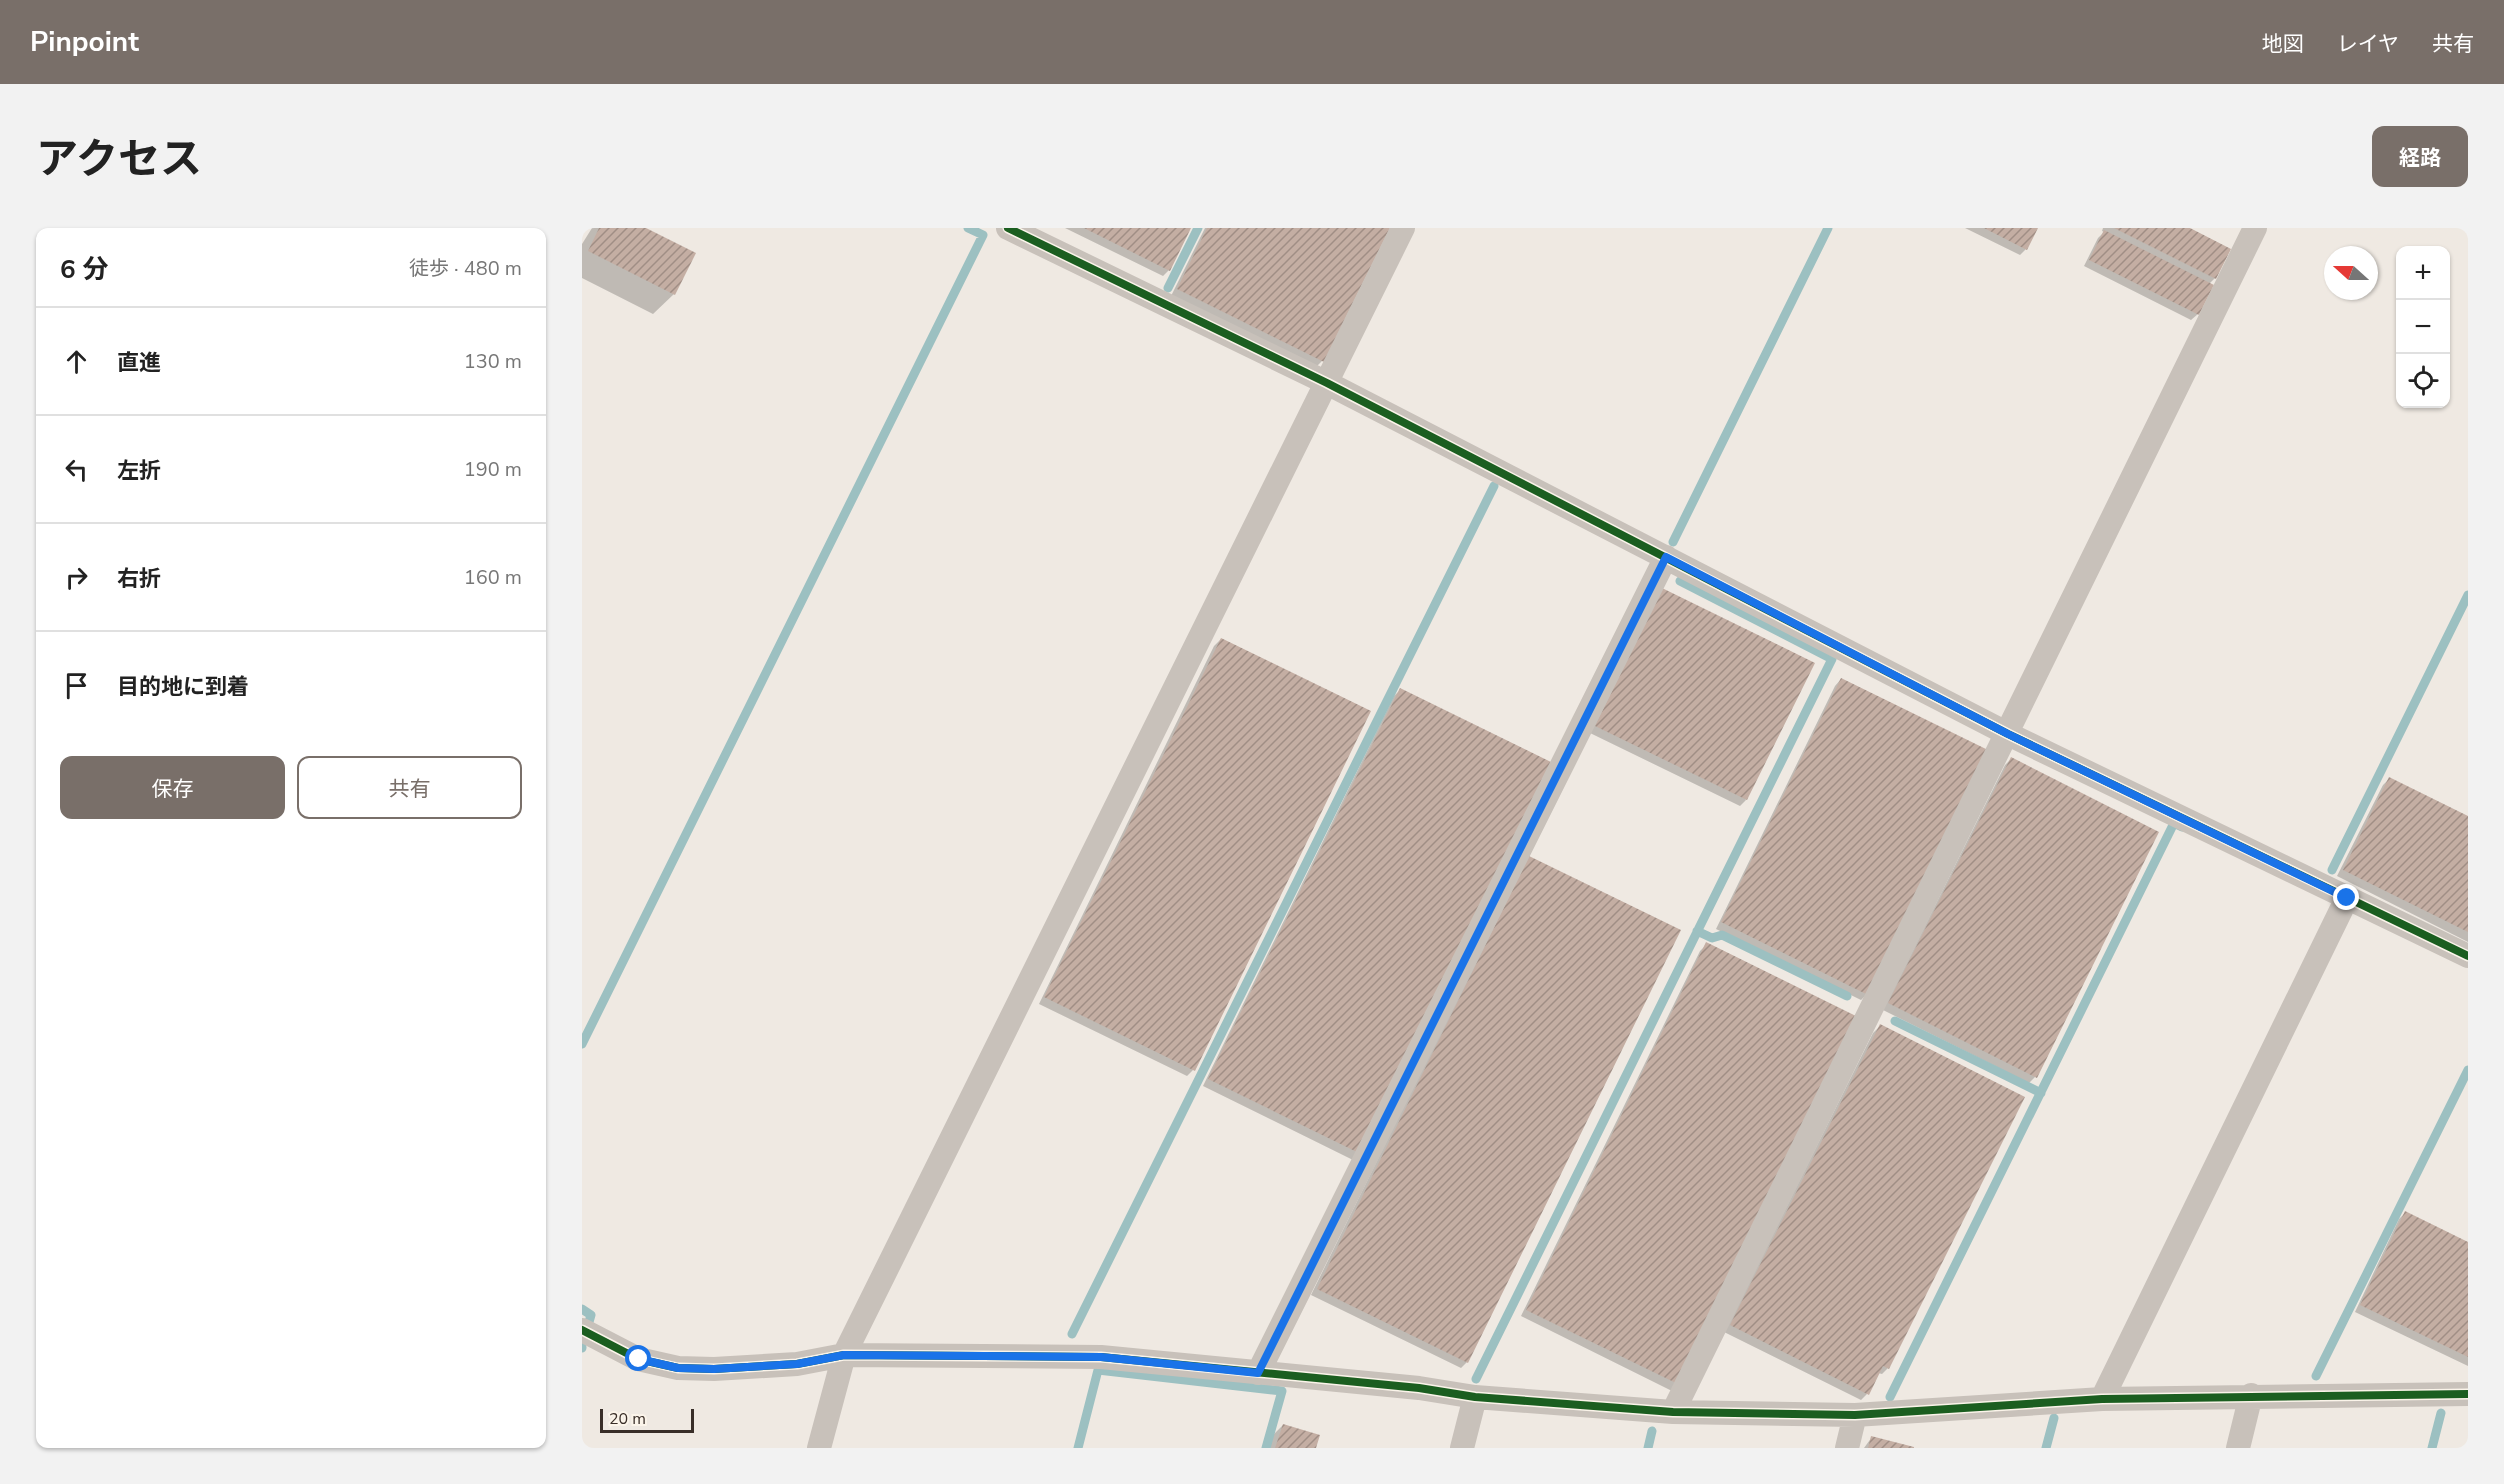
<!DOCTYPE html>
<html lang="ja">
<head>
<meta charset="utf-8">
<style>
	body { margin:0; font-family:"Nunito Sans","Noto Sans JP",sans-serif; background:#f2f2f2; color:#222 }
	.controls { position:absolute; right:18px; top:18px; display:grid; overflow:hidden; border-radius:12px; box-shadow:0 2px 4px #0004 }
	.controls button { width:54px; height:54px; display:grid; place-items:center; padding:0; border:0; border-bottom:2px solid #e0e0e0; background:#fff; color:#222; font:30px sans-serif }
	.compass { position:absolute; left:1742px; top:18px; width:54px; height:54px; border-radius:50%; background:#fff; box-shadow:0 2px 4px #0004; rotate:291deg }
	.scale { position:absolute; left:18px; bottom:15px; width:94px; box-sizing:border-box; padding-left:6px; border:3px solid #392e28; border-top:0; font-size:16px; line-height:21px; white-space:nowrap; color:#392e28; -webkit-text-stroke:4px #fbf4ea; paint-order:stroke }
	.stop { position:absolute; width:18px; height:18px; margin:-14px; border:4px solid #1a73e8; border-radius:50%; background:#fff }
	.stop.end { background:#1a73e8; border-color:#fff; box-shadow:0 2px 6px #0008 }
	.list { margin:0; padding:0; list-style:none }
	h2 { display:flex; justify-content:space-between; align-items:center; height:78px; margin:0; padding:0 24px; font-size:26px }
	h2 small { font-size:20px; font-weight:400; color:#767676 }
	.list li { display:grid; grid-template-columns:39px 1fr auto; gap:18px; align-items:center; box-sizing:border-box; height:108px; padding:0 24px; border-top:2px solid #e0e0e0 }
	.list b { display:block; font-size:22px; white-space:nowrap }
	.list em { font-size:20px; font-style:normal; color:#767676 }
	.actions { display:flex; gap:12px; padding:18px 24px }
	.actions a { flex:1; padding:14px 0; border:2px solid #796f69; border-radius:12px; text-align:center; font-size:21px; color:#796f69 }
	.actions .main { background:#796f69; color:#fff }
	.icon { flex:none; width:33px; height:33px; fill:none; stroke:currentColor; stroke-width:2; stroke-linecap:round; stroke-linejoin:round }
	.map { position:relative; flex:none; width:1886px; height:1220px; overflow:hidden; border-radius:12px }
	header { display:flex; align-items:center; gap:36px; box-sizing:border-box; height:84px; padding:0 30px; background:#796f69; color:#fff }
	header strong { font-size:28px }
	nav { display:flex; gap:33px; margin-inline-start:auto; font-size:21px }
	.intro { display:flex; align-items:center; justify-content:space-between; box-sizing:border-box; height:144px; padding:0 36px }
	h1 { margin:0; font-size:42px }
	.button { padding:15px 27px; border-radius:12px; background:#796f69; color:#fff; font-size:21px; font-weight:700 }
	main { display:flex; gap:36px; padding:0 36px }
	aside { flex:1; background:#fff; border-radius:12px; box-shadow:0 2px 4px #0004 }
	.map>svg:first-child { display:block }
</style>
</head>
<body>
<header>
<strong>Pinpoint</strong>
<nav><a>地図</a><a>レイヤ</a><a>共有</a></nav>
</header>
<div class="intro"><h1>アクセス</h1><a class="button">経路</a></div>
<main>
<aside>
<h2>6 分<small>徒歩 · 480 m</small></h2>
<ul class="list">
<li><svg class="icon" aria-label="ahead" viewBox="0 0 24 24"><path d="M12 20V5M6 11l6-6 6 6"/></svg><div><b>直進</b></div><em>130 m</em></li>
<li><svg class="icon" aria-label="left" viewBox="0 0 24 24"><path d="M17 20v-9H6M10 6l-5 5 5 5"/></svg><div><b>左折</b></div><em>190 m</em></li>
<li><svg class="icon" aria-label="right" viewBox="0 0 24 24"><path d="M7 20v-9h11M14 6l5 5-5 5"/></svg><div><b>右折</b></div><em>160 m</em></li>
<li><svg class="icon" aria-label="arrive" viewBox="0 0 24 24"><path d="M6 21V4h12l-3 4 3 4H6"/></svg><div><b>目的地に到着</b></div></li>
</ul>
<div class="actions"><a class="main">保存</a><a>共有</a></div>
</aside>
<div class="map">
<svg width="1886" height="1220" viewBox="0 0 1886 1220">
	<defs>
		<pattern id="building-hatch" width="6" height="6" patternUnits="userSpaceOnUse" patternTransform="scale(1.5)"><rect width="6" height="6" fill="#c4aea3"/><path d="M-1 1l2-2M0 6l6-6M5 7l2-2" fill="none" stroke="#a08e85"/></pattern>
	</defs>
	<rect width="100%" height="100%" fill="#efe9e2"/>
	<!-- shadow -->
	<path fill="#0003" d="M10,0H60L92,66L71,86L0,50V16Z
		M483,0H608L587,42L581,48Z
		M623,0H806L740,133L734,139L589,68Z
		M1383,0H1455L1444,21L1438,27Z
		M1521,0H1604L1633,50L1627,56L1616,86L1609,92L1502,38L1516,10L1522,4L1520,3Z
		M1074,368L1164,572L1158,578L1008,505Z
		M639,411L611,842L605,848L457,776L632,418Z
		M1259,451L1285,766L1279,772L1134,701L1253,458Z
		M818,462L969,536L771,932L621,858L812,468Z
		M1429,531L1453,849L1447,855L1301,782L1423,537Z
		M1807,551L1886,590V714L1755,648L1801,557Z
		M941,636L885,1134L879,1140L729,1067Z
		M1125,716L1276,790L1090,1163L939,1088L1118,723Z
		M1298,798L1306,1140L1300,1146L1296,1145L1285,1166L1279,1172L1142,1104L1291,805Z
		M1823,985L1886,1015V1138L1773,1084L1817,991Z
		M701,1197L733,1220H685L687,1211Z
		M1290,1209L1329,1220H1282Z"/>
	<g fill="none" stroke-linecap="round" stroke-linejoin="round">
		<!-- stream -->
		<path stroke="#9cc0c1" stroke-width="9" d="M586,60L616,0
			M1091,314L1246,0
			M1750,642L1886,367
			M1115,703L1130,710L1140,707L1265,768
			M1313,793L1459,865
			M0,816L401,7L386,0
			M0,1081L9,1087L7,1094
			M490,1106L912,258
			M0,1120V1119
			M1734,1148L1886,842
			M894,1151L1250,431L1098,353
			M1308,1169L1592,595L1600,599
			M496,1220L516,1142L700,1163L684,1220
			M1066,1220L1070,1203
			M1464,1220L1472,1190
			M1850,1220L1859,1185"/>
	</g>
	<!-- building -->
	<path fill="url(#building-hatch)" d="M17,0H64L114,25L93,67L6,23Z
		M502,0H609L588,43Z
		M625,0H808L742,134L595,61Z
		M1402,0H1456L1445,22Z
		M1532,0H1608L1649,21L1634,51Z
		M1522,2L1632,57L1617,87L1507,32Z
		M1080,360L1233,435L1165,572L1013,498Z
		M639,410L789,483L613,843L462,769Z
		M1259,450L1406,522L1286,767L1139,694Z
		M818,460L971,535L779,926L626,851Z
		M1429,529L1577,604L1455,850L1306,775Z
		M1807,549L1886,588V704L1761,642Z
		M947,628L1099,702L886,1135L735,1061Z
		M1124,714L1278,790L1098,1157L944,1082Z
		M1298,796L1443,869L1307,1141L1301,1138L1287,1167L1148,1097Z
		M1823,983L1886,1014V1129L1778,1077Z
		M701,1196L738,1207L734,1220H693Z
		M1289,1208L1332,1219V1220H1286Z"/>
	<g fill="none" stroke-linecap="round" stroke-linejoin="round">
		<!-- street -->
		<path stroke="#c8c1ba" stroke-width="24" d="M426,0L745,155L1426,506L1886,728
			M0,1102L56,1131L96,1140L132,1141L215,1136L262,1127L519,1129L837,1160L893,1169L1091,1184L1273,1187L1520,1171L1886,1166
			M676,1145L1084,329
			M1520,1171L1765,670
			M1091,1184L1673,0
			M237,1220L262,1127L821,0
			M880,1220L893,1169
			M1265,1220L1273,1187
			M1656,1220L1669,1167"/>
		<defs>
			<path id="cycleway" d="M426,0L745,155L1426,506L1886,728
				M0,1102L56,1131L96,1140L132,1141L215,1136L262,1127L519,1129L837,1160L893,1169L1091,1184L1273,1187L1520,1171L1886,1166"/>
		</defs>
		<!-- cycleway casing -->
		<use href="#cycleway" stroke="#fbf4ea" stroke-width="11"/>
		<!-- cycleway -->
		<use href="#cycleway" stroke="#1b5e20" stroke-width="8"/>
	</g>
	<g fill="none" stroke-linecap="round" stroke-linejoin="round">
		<!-- route -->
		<path stroke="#1a73e8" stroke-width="8" d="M57,1131L96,1140L132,1141L215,1136L262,1127L519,1129L676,1145L1084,329L1426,506L1765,670"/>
	</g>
</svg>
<div class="controls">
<button>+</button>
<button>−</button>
<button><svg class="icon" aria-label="locate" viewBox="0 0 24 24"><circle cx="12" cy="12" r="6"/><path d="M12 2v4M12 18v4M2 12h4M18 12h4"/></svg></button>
</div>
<svg class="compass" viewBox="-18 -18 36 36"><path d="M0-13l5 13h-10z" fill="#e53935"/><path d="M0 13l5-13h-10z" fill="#767676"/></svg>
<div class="scale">20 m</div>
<div class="stop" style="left:57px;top:1131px"></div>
<div class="stop end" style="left:1765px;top:670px"></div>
</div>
</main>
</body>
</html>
